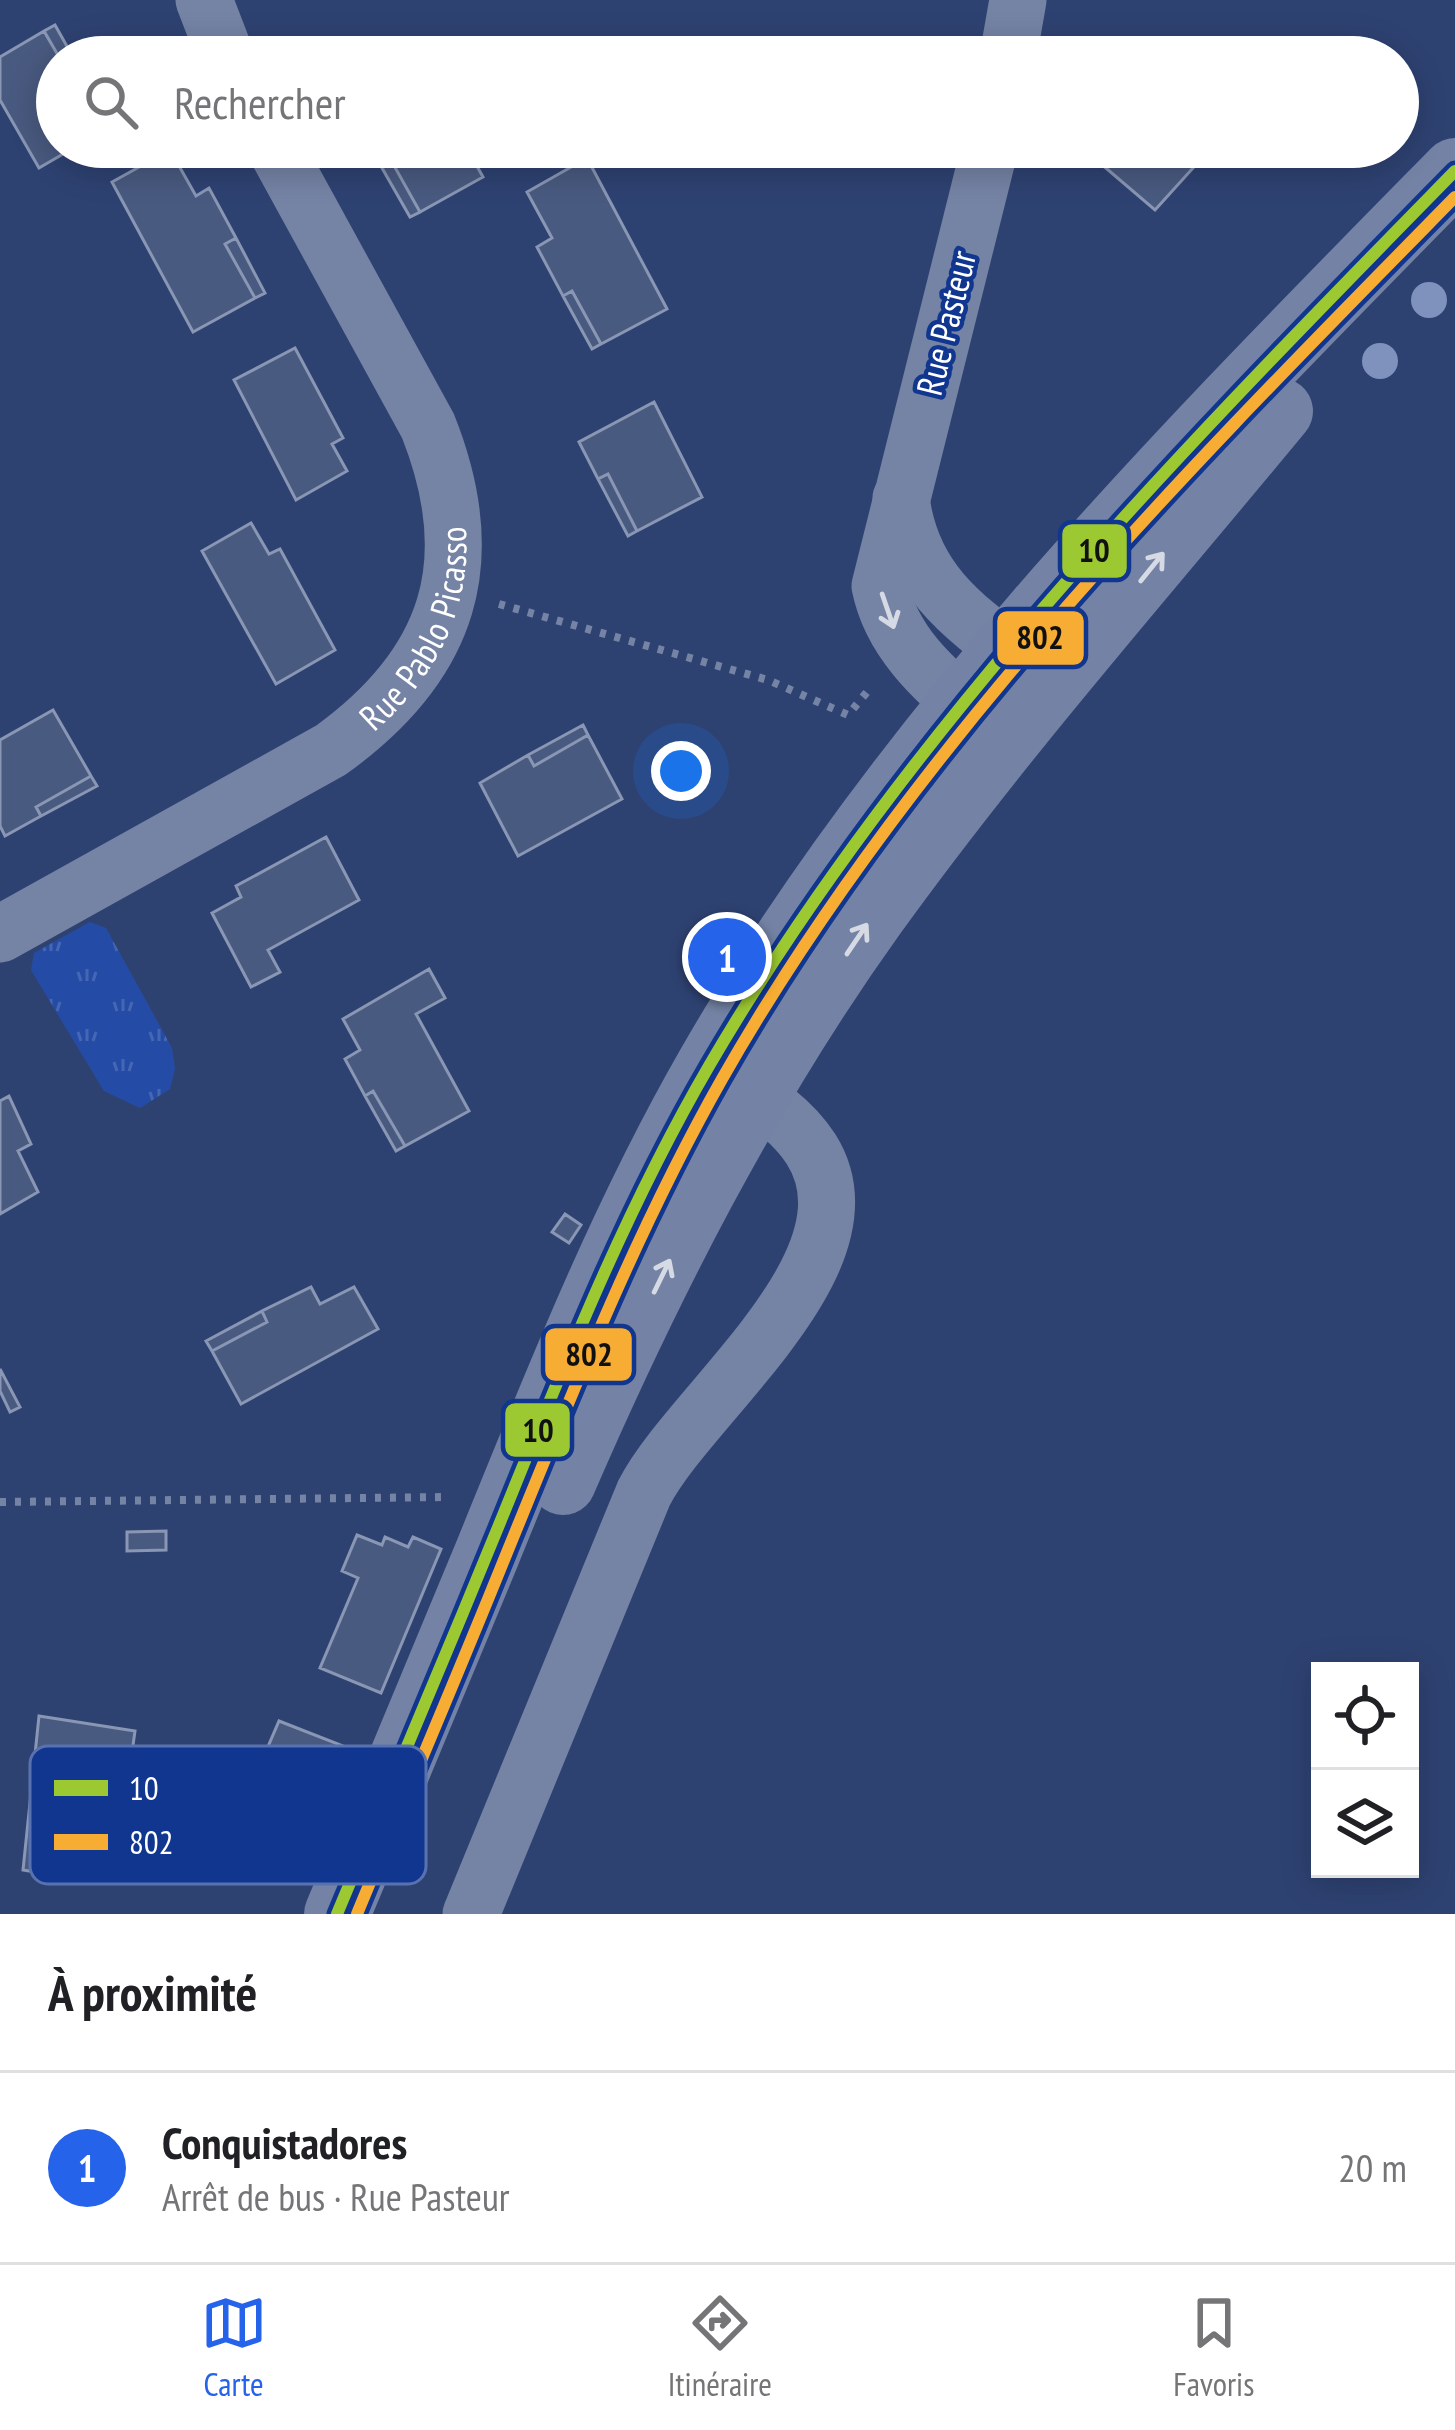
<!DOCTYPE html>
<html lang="fr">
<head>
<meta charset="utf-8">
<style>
	body { margin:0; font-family:"PT Sans Narrow",sans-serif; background:#f2f2f2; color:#202124 }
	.controls { position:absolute; right:36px; bottom:36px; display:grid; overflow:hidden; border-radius:0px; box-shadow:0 6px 30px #0003 }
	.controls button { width:108px; height:108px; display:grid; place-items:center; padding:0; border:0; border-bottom:3px solid #e0e0e0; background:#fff; color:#202124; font:60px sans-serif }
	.you { position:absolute; left:681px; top:771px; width:42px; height:42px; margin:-30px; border:9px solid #fff; border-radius:50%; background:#1a73e8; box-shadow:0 0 0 18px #1a73e833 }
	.badge { display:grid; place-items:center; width:78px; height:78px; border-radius:50%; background:#2563eb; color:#fff; font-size:39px; font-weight:700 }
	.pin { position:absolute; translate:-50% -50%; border:6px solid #fff; box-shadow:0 3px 12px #0006 }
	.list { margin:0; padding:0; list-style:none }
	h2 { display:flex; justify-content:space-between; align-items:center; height:156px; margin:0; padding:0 48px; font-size:51px }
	h2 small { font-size:39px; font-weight:400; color:#757577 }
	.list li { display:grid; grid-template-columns:78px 1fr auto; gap:36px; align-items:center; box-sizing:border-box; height:192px; padding:0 48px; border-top:3px solid #e0e0e0 }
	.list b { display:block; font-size:45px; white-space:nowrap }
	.list p { margin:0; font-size:39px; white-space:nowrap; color:#757577 }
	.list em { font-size:39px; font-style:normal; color:#757577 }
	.icon { flex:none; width:66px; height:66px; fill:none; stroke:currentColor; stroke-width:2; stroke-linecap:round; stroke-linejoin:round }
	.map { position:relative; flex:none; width:1455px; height:1914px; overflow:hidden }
	.search { position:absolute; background:#fff; box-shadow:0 6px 30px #0003; left:36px; right:36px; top:36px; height:132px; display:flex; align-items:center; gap:30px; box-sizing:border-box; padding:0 42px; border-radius:66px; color:#757577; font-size:45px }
	.sheet { height:348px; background:#fff }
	nav { display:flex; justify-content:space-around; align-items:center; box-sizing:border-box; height:168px; border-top:3px solid #e0e0e0; background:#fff; font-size:33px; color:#757577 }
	nav a { display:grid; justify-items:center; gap:6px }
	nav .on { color:#2563eb }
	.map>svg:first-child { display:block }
</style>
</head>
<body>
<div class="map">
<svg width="1455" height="1914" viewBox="0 0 1455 1914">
	<defs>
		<pattern id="grass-tufts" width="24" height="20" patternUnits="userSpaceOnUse" patternTransform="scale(3)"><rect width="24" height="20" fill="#244ca6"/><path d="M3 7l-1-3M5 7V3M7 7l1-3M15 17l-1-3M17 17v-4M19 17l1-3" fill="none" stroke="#4567b3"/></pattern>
	</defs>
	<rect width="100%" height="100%" fill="#2e4272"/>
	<!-- grass -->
	<path fill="url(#grass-tufts)" d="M90,922L106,928L172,1048L175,1068L170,1089L140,1108L104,1091L31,970L34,953Z"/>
	<!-- building -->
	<path fill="#495a80" stroke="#8996b4" stroke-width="3" d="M55,25L73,57H59L44,31Z
		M44,31L59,57L57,147H75L39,168L0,100V57Z
		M371,147H466L483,177L420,212L392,162L382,168Z
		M1114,147H1212L1155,210L1100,163Z
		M170,150L196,196L209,188L236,238L225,244L255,298L193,332L112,182Z
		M587,158L667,309L601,344L572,291L563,296L537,247L552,238L527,192Z
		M392,162L420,212L410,217L382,168Z
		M236,238L265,293L255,298L225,244Z
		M572,291L601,344L592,349L563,296Z
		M295,348L343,438L332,444L347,471L296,500L234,380Z
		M654,402L702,497L637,531L608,474L598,479L579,442Z
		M608,474L637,531L628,536L598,479Z
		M251,523L269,554L280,549L335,650L276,684L202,551Z
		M53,710L91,776L36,807L41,816L5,836L0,826V740Z
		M583,725L588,735L534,766L528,755Z
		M588,735L622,799L518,856L480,783L528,755L534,766Z
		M91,776L97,786L41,816L36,807Z
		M326,837L359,900L268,950L280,972L251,987L212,913L241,897L236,886Z
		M429,969L445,998L416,1014L469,1111L405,1146L373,1091L365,1096L345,1059L360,1050L343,1019Z
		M373,1091L405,1146L396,1151L365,1096Z
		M9,1096L31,1144L18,1151L38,1192L0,1214V1101Z
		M565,1214L581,1225L569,1243L552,1232Z
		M311,1287L320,1304L354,1287L378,1329L241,1404L212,1351L267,1322L262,1311Z
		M262,1311L267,1322L212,1351L206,1341Z
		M0,1369L20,1407L10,1412L0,1391Z
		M166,1531V1550L127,1551V1532Z
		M357,1535L382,1545L385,1537L408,1547L413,1537L441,1549L381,1693L320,1668L358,1578L342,1571Z
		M39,1716L135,1731L128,1781L105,1778L89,1881L23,1870Z
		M279,1721L356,1751L310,1862L287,1853L280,1860L194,1867L195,1872L179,1873L176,1825L273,1819L287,1774L261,1763Z"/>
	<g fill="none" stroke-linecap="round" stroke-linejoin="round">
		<!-- path -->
		<path stroke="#7583a5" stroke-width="8" stroke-dasharray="6 9" stroke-linecap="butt" d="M499,604L768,680L848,715L872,686
			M0,1502L449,1497"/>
		<!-- minor -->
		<g stroke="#7583a5" stroke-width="57">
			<path d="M204,0L226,57"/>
			<path d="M1008,57L1018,0"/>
			<path d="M990,147L880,586C893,651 948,690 995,733"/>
			<path d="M901,498C912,588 973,623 1041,675"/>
			<path id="s1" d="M0,934L331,750C450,664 482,562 428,426L275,147"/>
			<path d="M471,1914L644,1493C690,1403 882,1261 811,1149C789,1115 753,1095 720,1073"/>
		</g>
		<!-- major -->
		<path stroke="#7483a5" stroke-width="66" d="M563,1482C648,1286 748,1089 873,915C999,740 1143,577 1280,411
			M337,1914C387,1794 438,1674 487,1554C554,1389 620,1221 709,1066C902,729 1185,446 1455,171"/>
		<defs>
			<path id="bus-1" d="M337,1914C391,1784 446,1655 499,1525C562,1370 624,1212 709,1066C906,728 1183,449 1455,171"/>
			<path id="bus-2" d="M357,1914C407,1793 459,1672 508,1550C573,1391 637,1229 722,1079C912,745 1188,469 1455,197"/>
		</defs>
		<!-- bus-1 casing -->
		<use href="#bus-1" stroke="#11368f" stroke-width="21"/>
		<!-- bus-2 casing -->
		<use href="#bus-2" stroke="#11368f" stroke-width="21"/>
		<!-- bus-1 -->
		<use href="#bus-1" stroke="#9cc931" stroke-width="12"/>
		<!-- bus-2 -->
		<use href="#bus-2" stroke="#f7ac33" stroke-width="12"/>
	</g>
	<!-- trees -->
	<g fill="#7f92be">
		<circle cx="1429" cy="300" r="18"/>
		<circle cx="1380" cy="361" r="18"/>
	</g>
	<!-- one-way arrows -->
	<defs><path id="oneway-shaft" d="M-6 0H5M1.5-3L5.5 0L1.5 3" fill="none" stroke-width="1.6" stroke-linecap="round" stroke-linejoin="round" transform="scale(3)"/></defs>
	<g stroke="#d5dae4">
		<use href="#oneway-shaft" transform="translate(1152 567) rotate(-51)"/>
		<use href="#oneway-shaft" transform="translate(857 939) rotate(-56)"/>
		<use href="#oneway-shaft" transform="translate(662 1276) rotate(-64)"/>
	</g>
	<use stroke="#d6dae4" href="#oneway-shaft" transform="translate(888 611) rotate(71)"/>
	<g text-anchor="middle" stroke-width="9" stroke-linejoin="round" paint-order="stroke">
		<!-- street labels -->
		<g font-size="36" fill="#fff" stroke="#11368f">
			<text transform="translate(946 323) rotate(-76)" y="13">Rue Pasteur</text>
			<text dy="13" stroke="none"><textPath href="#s1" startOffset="534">Rue Pablo Picasso</textPath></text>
		</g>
	</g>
	<!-- legend -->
	<rect x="30" y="1746" width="396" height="138" rx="18" fill="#11368f" stroke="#5872b1" stroke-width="3"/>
	<rect x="54" y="1780" width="54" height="16" fill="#9cc931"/>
	<rect x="54" y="1834" width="54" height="16" fill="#f7ac33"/>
	<g font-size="33" fill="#fff">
		<text x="129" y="1800">10</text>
		<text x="129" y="1854">802</text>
	</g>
	<g stroke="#11368f" stroke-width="4.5">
		<rect x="1060" y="522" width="69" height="58" rx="12" fill="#9cc931"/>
		<rect x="995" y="609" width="91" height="58" rx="12" fill="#f7ac33"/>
		<rect x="543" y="1326" width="91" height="57" rx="12" fill="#f7ac33"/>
		<rect x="503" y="1401" width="69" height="58" rx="12" fill="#9cc931"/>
	</g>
	<g font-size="33" text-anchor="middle" font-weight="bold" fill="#111">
		<text x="1094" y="562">10</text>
		<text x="1040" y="649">802</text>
		<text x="589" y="1366">802</text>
		<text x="538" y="1442">10</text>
	</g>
</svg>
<div class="controls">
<button><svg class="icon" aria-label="locate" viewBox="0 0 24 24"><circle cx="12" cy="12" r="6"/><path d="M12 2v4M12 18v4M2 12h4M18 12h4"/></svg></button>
<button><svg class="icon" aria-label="layers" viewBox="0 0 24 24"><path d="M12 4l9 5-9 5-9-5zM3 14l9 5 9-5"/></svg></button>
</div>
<div class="you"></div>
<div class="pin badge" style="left:727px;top:957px">1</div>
<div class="search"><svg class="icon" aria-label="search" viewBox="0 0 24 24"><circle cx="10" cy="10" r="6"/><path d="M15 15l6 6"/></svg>Rechercher</div>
</div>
<section class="sheet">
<h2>À proximité<small></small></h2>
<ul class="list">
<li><span class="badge">1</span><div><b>Conquistadores</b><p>Arrêt de bus · Rue Pasteur</p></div><em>20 m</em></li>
</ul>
</section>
<nav>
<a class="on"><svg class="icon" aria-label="map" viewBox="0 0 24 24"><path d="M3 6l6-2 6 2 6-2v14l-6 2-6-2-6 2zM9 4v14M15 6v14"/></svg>Carte</a>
<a><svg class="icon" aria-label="directions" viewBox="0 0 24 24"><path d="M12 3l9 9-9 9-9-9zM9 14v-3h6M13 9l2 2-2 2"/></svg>Itinéraire</a>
<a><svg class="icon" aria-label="saved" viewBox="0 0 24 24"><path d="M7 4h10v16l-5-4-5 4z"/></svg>Favoris</a>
</nav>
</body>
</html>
